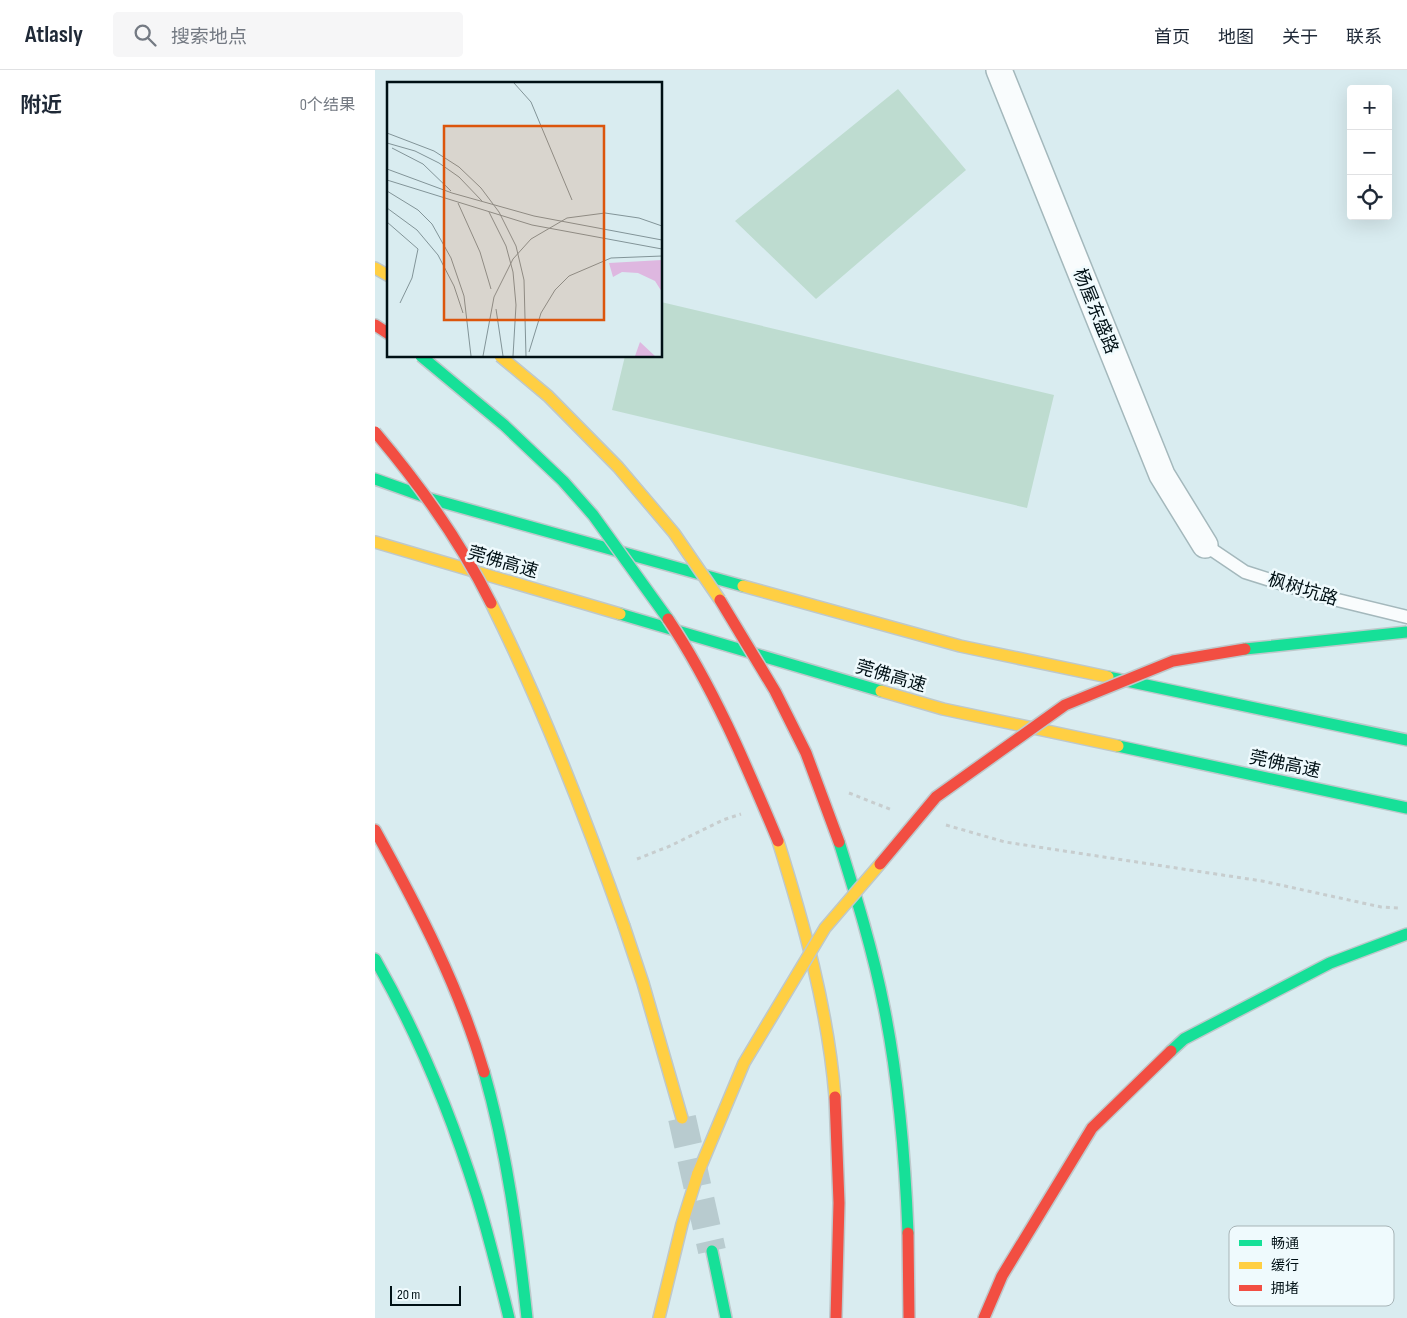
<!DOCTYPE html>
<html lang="zh">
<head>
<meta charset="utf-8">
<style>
	body { margin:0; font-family:"Sofia Sans Condensed","Noto Sans SC",sans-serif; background:#f6f6f7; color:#1f2937 }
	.controls { position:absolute; right:15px; top:15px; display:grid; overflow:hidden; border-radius:5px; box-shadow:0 5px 20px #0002 }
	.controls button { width:45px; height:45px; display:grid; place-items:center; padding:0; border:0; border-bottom:1px solid #e0e1e3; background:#fff; color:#1f2937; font:25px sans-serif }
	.scale { position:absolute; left:15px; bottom:12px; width:71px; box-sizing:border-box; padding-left:5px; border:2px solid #001015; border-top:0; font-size:14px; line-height:18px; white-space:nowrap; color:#001015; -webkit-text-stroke:4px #effafd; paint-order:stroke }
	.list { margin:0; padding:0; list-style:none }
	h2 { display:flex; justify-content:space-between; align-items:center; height:65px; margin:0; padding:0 20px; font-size:21px }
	h2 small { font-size:16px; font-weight:400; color:#747a83 }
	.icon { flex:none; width:28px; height:28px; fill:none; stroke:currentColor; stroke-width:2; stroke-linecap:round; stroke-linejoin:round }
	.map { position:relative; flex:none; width:1032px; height:1248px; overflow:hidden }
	header { display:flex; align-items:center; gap:30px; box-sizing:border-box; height:70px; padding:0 25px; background:#fff; border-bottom:1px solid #e0e1e3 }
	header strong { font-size:24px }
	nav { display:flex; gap:28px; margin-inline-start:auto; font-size:18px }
	.search { width:350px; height:45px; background:#f6f6f7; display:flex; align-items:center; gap:12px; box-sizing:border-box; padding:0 18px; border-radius:5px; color:#747a83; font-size:19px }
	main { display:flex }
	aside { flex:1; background:#fff }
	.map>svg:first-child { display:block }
</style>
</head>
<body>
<header>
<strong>Atlasly</strong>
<div class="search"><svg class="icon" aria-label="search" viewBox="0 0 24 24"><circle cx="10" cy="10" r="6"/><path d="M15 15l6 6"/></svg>搜索地点</div>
<nav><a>首页</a><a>地图</a><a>关于</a><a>联系</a></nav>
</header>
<main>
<aside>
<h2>附近<small>0个结果</small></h2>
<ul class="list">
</ul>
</aside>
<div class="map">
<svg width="1032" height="1248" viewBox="0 0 1032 1248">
	<rect width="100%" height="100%" fill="#d9ecf0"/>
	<!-- building -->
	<path fill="#bedcd0" d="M523,19L591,100L441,229L360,151Z
		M286,232L679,325L652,438L237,340L250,286H286Z"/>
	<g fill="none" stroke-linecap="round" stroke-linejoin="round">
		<!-- highway-tunnel -->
		<path stroke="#b8cbcf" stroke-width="28" stroke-dasharray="28 14" stroke-linecap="butt" d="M307,1048L337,1181"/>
		<defs>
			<path id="lane" d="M830,475L870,502L946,526L1032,547"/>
			<path id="street" d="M624,0L787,405L830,475"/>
			<path id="fast" d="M0,409L56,429L368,516
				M245,544L506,621
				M733,607L1032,670
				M743,676L1032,738
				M464,772C481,826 498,881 509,937C524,1011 530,1087 533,1163
				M0,889C43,964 76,1044 102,1127C114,1167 124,1207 134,1248
				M796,981L809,969L955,893L1032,864
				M109,1002C132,1082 143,1165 152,1248
				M337,1181L351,1248"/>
			<path id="slow" d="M0,198L14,206
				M0,472L245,544
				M368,516L585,576L733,607
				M506,621L568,639L743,676
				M403,771C429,854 453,939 460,1027
				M249,856L268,913L307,1048
				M284,1248L307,1154L323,1103"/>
			<path id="jam" d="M0,255L14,264
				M0,760C43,838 84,916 109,1002
				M460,1027L464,1133L461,1248
				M533,1163L534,1248
				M609,1248L627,1206L717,1058L796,981"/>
		</defs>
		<!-- lane casing -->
		<use href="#lane" stroke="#a4b8bc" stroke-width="15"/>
		<!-- street casing -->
		<use href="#street" stroke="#a4b8bc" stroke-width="28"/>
		<!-- fast casing -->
		<use href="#fast" stroke="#bec8cb" stroke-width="14"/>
		<!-- slow casing -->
		<use href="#slow" stroke="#bec8cb" stroke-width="14"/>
		<!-- jam casing -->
		<use href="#jam" stroke="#bec8cb" stroke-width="14"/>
		<!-- path -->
		<path stroke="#c7cdce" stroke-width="3" stroke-dasharray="4 4" stroke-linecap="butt" d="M474,723L517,740
			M571,755L630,772L887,811L1006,837L1024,838
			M262,789L295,776L348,750L366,744"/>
		<!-- lane -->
		<use href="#lane" stroke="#f9fcfd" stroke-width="12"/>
		<!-- street -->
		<use href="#street" stroke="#f9fcfd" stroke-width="25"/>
		<!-- fast -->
		<use href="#fast" stroke="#16e098" stroke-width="11"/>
		<!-- slow -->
		<use href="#slow" stroke="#ffcf43" stroke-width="11"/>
		<!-- jam -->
		<use href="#jam" stroke="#f24e42" stroke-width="11"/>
		<defs>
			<path id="fast-bridge" d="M46,286L129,355L188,411L218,445L293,549
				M870,579L1032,562"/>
			<path id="slow-bridge" d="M125,286L173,326L243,397L299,463L345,530
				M116,533C168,637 210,746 249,856
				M323,1103L369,993L450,858L505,794"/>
			<path id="jam-bridge" d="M0,362C45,415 85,471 116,533
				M345,530L400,621L431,683L464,772
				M293,549C339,618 371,695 403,771
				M505,794L561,727L690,635L798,591L870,579"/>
		</defs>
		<!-- fast-bridge casing -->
		<use href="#fast-bridge" stroke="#bec8cb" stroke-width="14" stroke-linecap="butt"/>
		<!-- slow-bridge casing -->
		<use href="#slow-bridge" stroke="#bec8cb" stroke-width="14" stroke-linecap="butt"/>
		<!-- jam-bridge casing -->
		<use href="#jam-bridge" stroke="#bec8cb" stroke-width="14" stroke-linecap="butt"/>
		<!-- fast-bridge -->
		<use href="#fast-bridge" stroke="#16e098" stroke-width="11"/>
		<!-- slow-bridge -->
		<use href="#slow-bridge" stroke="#ffcf43" stroke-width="11"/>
		<!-- jam-bridge -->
		<use href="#jam-bridge" stroke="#f24e42" stroke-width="11"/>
	</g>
	<g text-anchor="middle" stroke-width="5" stroke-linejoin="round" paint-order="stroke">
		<!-- street labels -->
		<g font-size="18" fill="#001015" stroke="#effafd">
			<text transform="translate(721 241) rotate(68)" y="6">杨屋东盛路</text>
			<text transform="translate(128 492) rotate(16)" y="6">莞佛高速</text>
			<text transform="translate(928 519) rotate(17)" y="6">枫树坑路</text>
			<text transform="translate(516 606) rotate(16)" y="6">莞佛高速</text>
			<text transform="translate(910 694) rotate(12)" y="6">莞佛高速</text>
		</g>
	</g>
	<!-- overview -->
	<g transform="translate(12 12)">
		<rect width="275" height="275" fill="#d9ecf0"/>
		<path d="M275,178V210L268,199L251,191L235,190L226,195L222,181ZM253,260L268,274H248Z" fill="#deb7e0"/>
		<path fill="none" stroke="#829498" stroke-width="1" d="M127,1L144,20L185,118M0,51L47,69L72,85L94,106L112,130L129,164L137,198L139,274M0,61L28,69L52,81L72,95L95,119M5,66L36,82L64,109M0,87L65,111L147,134L275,158M0,98L145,143L275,167M0,109L31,128L45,142L64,176L77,214L84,274M71,121L93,170L104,207M0,126L30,148L51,173L67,204L76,231M102,130L119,164L126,190L129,223L126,274M0,140L31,167L25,196L13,221M109,227L116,274M142,270L154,231L168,208L182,194L224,176L275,174M96,274L107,215L126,177L144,157L180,136L218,131L252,136L275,144"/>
		<path fill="#dc550c" fill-opacity="0.15" stroke="#dc550c" stroke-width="2.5" d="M57,44H217V238H57Z"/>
		<rect width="275" height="275" fill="none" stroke="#001015" stroke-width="2.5"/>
	</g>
	<!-- legend -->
	<rect x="854" y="1156" width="165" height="80" rx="8" fill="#effafd" stroke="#a7b4b7" stroke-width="1"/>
	<rect x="864" y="1170" width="23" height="6" fill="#16e098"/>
	<rect x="864" y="1192" width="23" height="7" fill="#ffcf43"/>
	<rect x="864" y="1215" width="23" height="6" fill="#f24e42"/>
	<g font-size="14" fill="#001015">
		<text x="896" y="1178">畅通</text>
		<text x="896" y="1200">缓行</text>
		<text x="896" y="1223">拥堵</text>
	</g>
</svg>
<div class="controls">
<button>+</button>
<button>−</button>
<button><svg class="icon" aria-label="locate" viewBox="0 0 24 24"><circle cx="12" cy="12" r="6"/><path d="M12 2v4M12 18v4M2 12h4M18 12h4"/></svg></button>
</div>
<div class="scale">20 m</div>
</div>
</main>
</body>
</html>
